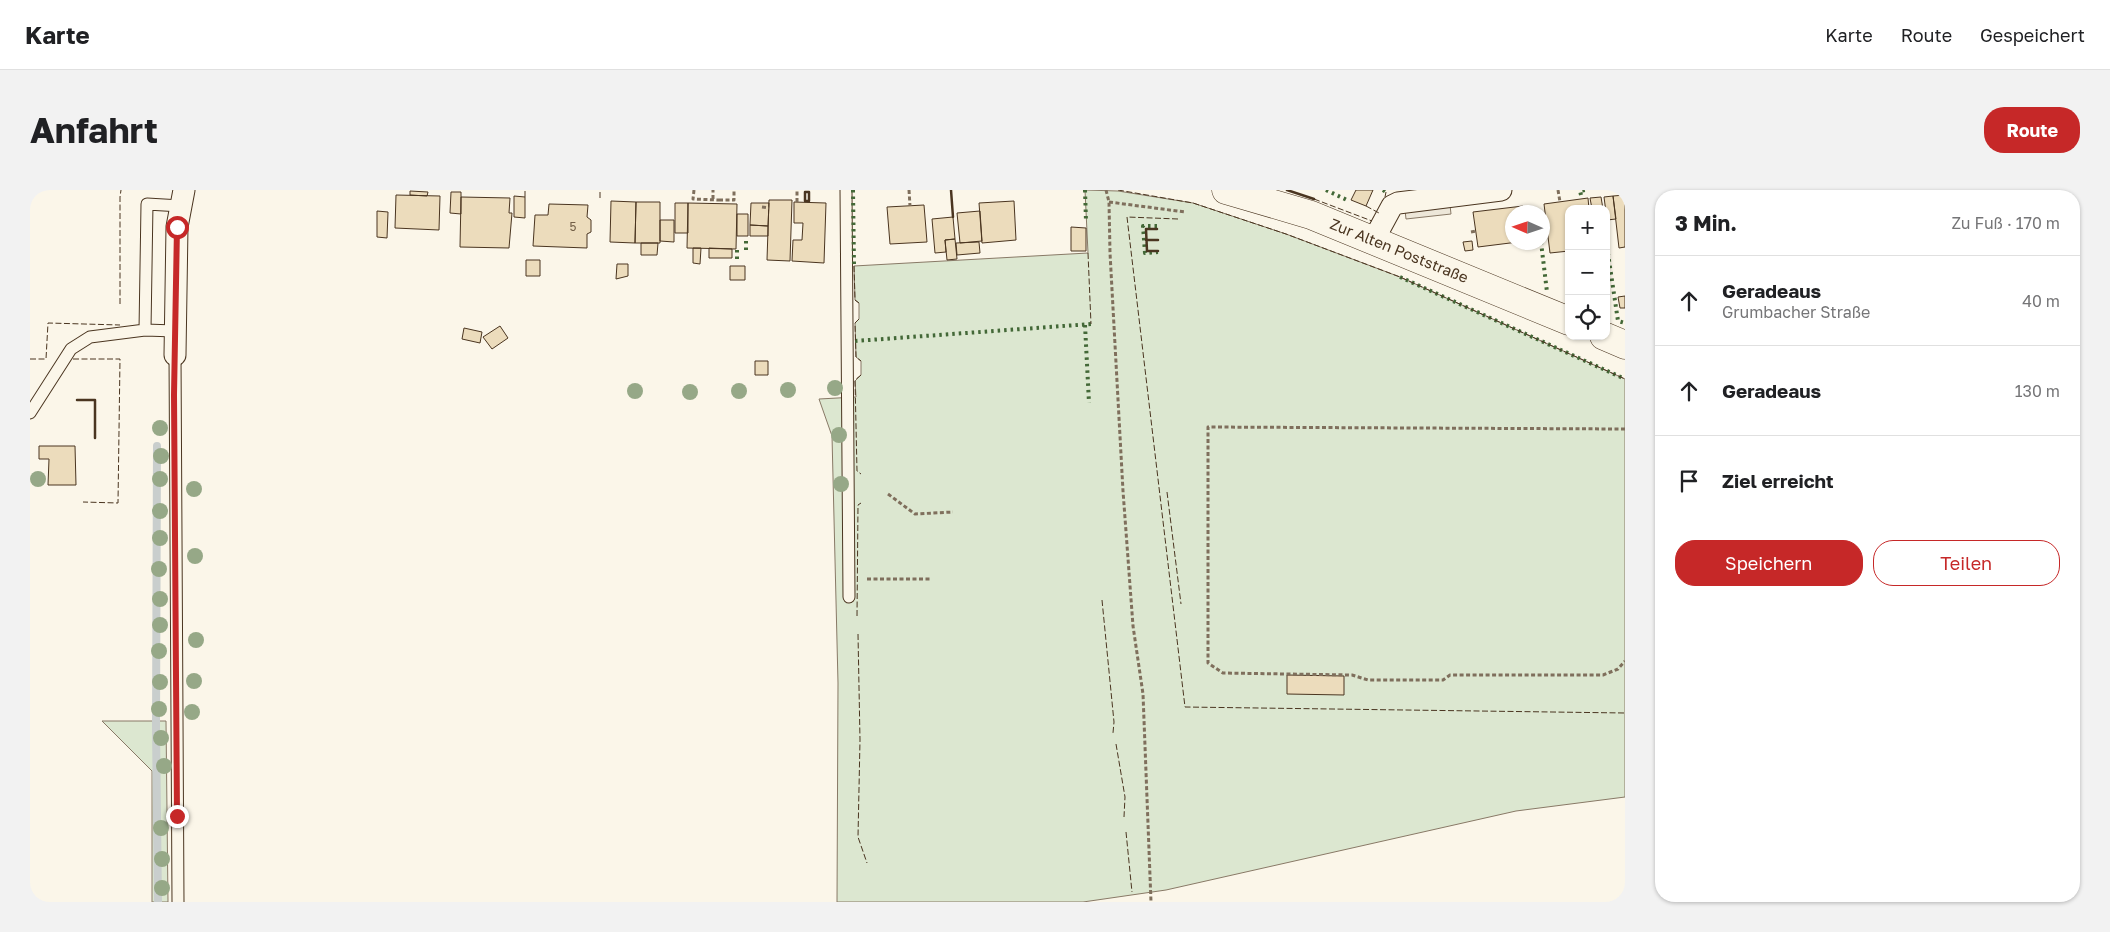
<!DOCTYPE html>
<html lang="de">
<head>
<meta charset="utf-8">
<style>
	body { margin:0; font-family:"Golos Text",sans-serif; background:#f2f2f2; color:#202124 }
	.controls { position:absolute; right:15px; top:15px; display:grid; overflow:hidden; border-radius:10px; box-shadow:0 1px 4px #0004 }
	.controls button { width:45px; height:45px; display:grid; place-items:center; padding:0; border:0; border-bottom:1px solid #e0e0e0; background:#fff; color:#202124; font:25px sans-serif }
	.compass { position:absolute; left:1475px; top:15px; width:45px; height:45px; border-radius:50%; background:#fff; box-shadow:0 1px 4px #0004; rotate:273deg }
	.stop { position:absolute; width:15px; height:15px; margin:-11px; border:4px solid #c62828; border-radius:50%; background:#fff }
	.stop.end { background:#c62828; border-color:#fff; box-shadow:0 1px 5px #0008 }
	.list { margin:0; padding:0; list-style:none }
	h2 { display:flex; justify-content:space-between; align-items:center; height:65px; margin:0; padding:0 20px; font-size:21px }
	h2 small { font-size:16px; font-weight:400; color:#757577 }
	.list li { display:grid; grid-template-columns:32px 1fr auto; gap:15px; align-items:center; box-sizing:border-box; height:90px; padding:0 20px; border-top:1px solid #e0e0e0 }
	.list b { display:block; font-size:19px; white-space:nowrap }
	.list p { margin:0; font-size:16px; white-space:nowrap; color:#757577 }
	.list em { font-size:16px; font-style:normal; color:#757577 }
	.actions { display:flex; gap:10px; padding:15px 20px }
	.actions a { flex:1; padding:11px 0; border:1px solid #c62828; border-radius:20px; text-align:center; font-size:18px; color:#c62828 }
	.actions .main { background:#c62828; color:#fff }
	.icon { flex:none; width:28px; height:28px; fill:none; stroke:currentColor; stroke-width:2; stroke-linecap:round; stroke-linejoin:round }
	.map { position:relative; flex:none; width:1595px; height:712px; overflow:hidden; border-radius:20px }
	header { display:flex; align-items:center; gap:30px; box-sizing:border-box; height:70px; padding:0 25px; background:#fff; border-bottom:1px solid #e0e0e0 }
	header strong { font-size:24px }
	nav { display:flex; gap:28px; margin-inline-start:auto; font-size:18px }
	.intro { display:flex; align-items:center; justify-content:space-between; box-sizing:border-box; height:120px; padding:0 30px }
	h1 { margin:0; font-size:35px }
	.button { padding:12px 22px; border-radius:20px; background:#c62828; color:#fff; font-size:18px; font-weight:700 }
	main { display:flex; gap:30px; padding:0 30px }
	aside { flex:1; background:#fff; border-radius:20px; box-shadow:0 1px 4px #0004 }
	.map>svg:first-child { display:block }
</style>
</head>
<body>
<header>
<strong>Karte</strong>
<nav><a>Karte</a><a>Route</a><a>Gespeichert</a></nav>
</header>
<div class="intro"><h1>Anfahrt</h1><a class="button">Route</a></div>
<main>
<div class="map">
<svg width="1595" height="712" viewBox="0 0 1595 712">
	<rect width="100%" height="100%" fill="#fbf6e9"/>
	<!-- green -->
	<path fill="#dce7d0" stroke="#887966" d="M1055,0L1088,1L1163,13L1256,44L1370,87L1595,189V607L1486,621L1136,700L1053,712H807L808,493L802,246L789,209L826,207L825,191L831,185V171L826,167L825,133L829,129V113L825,110L824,76L1058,63Z
		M72,531H136L138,712H122V581Z"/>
	<!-- parking -->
	<path fill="#ede7d9" stroke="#887966" d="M1420,15L1421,24L1376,29L1375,20Z"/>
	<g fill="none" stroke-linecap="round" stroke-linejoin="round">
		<!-- stream -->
		<path stroke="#c9cecd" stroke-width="8" d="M127,256L126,538L128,712"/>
	</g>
	<!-- building -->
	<path fill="#ecdcbc" stroke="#4a3520" d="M1326,0H1343L1336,16L1321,10Z
		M380,1L398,2L397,6L380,5Z
		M421,2H431V24L420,23Z
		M366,5L410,6L409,40L365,38Z
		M1595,5V57L1589,58L1583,6Z
		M484,6L495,7V28L484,27Z
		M1583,6L1586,29L1577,30L1574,7Z
		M431,7L480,8L479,23H482L479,58L430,57Z
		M1571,7L1573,19H1562L1560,8Z
		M1558,8L1559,19H1539V61L1520,63L1514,14Z
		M739,10H762L760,71L737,70Z
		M581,11L606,12L605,53L580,52Z
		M984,11L986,50L952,53L949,13Z
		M606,12H630V53H605Z
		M764,12L796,13L794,73L762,71L763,50H772L773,33H764Z
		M645,13H658V43H645Z
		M658,13L707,14L706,59L657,58Z
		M721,13H739L738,36L720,35Z
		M519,14L558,15L557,27L561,30V42L557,44V58L503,56L505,25H518Z
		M894,15L897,52L860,54L857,17Z
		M1493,16L1494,22H1482V52H1488L1448,57L1443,22Z
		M347,21L358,22L357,48L347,47Z
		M950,21L952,51L930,53L927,23Z
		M707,24H718V46H707Z
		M923,27L925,49L915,50L916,62L905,63L902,29Z
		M630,30H644V52L630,51Z
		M720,35L738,36V46H720Z
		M1041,37L1056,38V61H1041Z
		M925,49L927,69L917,70L915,50Z
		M1442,51L1443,60L1435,61L1433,52Z
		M949,52L950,63L927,65L926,53Z
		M611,53H628L627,65H611Z
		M663,58H671L670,74L663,73Z
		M679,58L702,59V68H679Z
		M496,70H510V86H496Z
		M587,74H598V86L586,89Z
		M700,76H715V90H700Z
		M1595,106V118H1590L1588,107Z
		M470,136L478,148L462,159L453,147Z
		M434,138L452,142L450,153L432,149Z
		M725,171H738V185H725Z
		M9,256H45L46,295H18L19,269H9Z
		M1257,485L1314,486V505L1257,504Z"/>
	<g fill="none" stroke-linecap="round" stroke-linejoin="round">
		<defs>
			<path id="lane" d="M816,0L819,407
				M145,141L115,140L117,14L151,16
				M145,165L148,712
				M0,223L41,159L60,147L115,140"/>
			<path id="street" d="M1343,51L1362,16L1368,13L1471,0
				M145,165L147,37L154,0"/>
			<path id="secondary" d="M1196,0L1281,25L1539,131
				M1574,146L1595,155"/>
		</defs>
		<!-- lane casing -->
		<use href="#lane" stroke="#4a3520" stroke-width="13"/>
		<!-- street casing -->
		<use href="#street" stroke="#4a3520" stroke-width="23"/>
		<!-- secondary casing -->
		<use href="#secondary" stroke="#4a3520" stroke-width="29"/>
		<!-- path -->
		<path stroke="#7f6f5c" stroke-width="3" stroke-dasharray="4 2.5" stroke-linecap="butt" d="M664,0L663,9L689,10V13
			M879,0L880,16
			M1076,0L1079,12L1080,63L1093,301L1103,436L1113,504L1121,712
			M1528,0L1530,12
			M683,9V0
			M689,10H704V0
			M767,12V0
			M1079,12L1155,22
			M732,17L739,18
			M1441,42L1446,41
			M1595,239L1178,237V473L1193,483L1322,485L1338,490H1413L1420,485H1573L1588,479L1595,471
			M858,304L885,324L923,322
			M837,389H901"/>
		<!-- lane -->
		<use href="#lane" stroke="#fbf6e9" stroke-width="11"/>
		<!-- street -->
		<use href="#street" stroke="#fbf6e9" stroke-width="21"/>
		<!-- secondary -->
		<use href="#secondary" stroke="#fbf6e9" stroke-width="28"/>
		<!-- hedge -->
		<path stroke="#436837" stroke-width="4" stroke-dasharray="2.5 4" stroke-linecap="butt" d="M823,0L824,76
			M1055,0L1056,31
			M1296,0L1319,11
			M1353,0L1356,2V0
			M1551,5L1550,1L1555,0
			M1508,20V22
			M1127,36H1113L1115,63L1128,62
			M1576,50L1588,131L1595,133
			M1511,52L1517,102
			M716,60V51
			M707,69V59
			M1370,87L1595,189
			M1055,135L1059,213
			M825,151L1061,134"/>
		<!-- fence -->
		<path stroke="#4a3520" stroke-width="1" stroke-dasharray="6 2.5" stroke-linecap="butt" d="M1088,0L1163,13L1256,44L1370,87L1595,189
			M495,7V0
			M1355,7L1356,2
			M570,8V0
			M1284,9L1342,31
			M1336,16L1349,23
			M1148,29L1097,27L1155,517L1595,523
			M1058,63L1061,134
			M824,76L825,110L829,113
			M90,114V7L91,0
			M829,129L825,133L826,167L831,171
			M0,169H16L18,133L90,135
			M43,169H90L88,313L53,312
			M831,185L825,190L827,281L831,284
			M1137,302L1151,414
			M1072,410L1084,532L1083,543
			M827,426L828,315L831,313
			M828,444L830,550L828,647L837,673
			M1086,554L1095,607L1094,627
			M1096,642L1102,702"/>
		<!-- wall -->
		<path stroke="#4a3520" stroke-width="2.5" d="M921,0L923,27
			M1257,0L1284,9
			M775,2H779V11H775Z
			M1127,39H1116L1117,61H1128
			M1116,50H1128
			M47,210H65V248"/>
	</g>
	<!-- trees -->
	<g fill="#96a887">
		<circle cx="805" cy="198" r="8"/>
		<circle cx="758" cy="200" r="8"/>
		<circle cx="605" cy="201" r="8"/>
		<circle cx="709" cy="201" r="8"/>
		<circle cx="660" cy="202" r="8"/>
		<circle cx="130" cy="238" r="8"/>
		<circle cx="809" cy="245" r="8"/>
		<circle cx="131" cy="266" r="8"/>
		<circle cx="8" cy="289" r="8"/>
		<circle cx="130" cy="289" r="8"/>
		<circle cx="811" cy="294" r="8"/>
		<circle cx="164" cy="299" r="8"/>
		<circle cx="130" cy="321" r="8"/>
		<circle cx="130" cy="348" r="8"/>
		<circle cx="165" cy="366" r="8"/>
		<circle cx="129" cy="379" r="8"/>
		<circle cx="130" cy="409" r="8"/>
		<circle cx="130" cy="435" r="8"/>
		<circle cx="166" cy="450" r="8"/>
		<circle cx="129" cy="461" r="8"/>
		<circle cx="164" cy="491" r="8"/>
		<circle cx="130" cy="492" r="8"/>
		<circle cx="129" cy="519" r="8"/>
		<circle cx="162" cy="522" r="8"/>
		<circle cx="131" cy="548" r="8"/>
		<circle cx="134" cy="576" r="8"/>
		<circle cx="131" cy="638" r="8"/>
		<circle cx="132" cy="669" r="8"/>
		<circle cx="132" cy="698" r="8"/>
	</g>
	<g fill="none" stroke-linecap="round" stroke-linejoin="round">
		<!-- route -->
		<path stroke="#c62828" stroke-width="6" d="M147,37L144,205L147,626"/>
	</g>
	<g text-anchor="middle" stroke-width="4" stroke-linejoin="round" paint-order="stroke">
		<!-- number labels -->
		<g font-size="12" fill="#725f47">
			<text x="543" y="41">5</text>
		</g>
		<!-- street labels -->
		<g font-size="15" fill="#4a3520" stroke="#fbf6e9">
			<text transform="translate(1369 61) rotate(22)" y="5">Zur Alten Poststraße</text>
		</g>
	</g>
</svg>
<div class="controls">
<button>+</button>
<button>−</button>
<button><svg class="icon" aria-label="locate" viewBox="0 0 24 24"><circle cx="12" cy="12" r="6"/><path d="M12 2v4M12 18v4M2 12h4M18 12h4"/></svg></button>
</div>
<svg class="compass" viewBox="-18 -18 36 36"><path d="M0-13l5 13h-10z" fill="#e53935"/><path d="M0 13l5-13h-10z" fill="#757577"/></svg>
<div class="stop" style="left:147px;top:37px"></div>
<div class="stop end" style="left:147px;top:626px"></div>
</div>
<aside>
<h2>3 Min.<small>Zu Fuß · 170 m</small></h2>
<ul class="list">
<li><svg class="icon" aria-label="ahead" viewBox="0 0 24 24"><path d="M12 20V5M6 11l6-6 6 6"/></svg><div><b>Geradeaus</b><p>Grumbacher Straße</p></div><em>40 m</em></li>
<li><svg class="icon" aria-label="ahead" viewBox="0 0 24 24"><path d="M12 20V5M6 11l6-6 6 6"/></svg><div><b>Geradeaus</b></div><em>130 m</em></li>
<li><svg class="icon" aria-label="arrive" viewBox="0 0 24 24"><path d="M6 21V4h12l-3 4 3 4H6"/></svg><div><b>Ziel erreicht</b></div></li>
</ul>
<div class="actions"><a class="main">Speichern</a><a>Teilen</a></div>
</aside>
</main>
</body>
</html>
